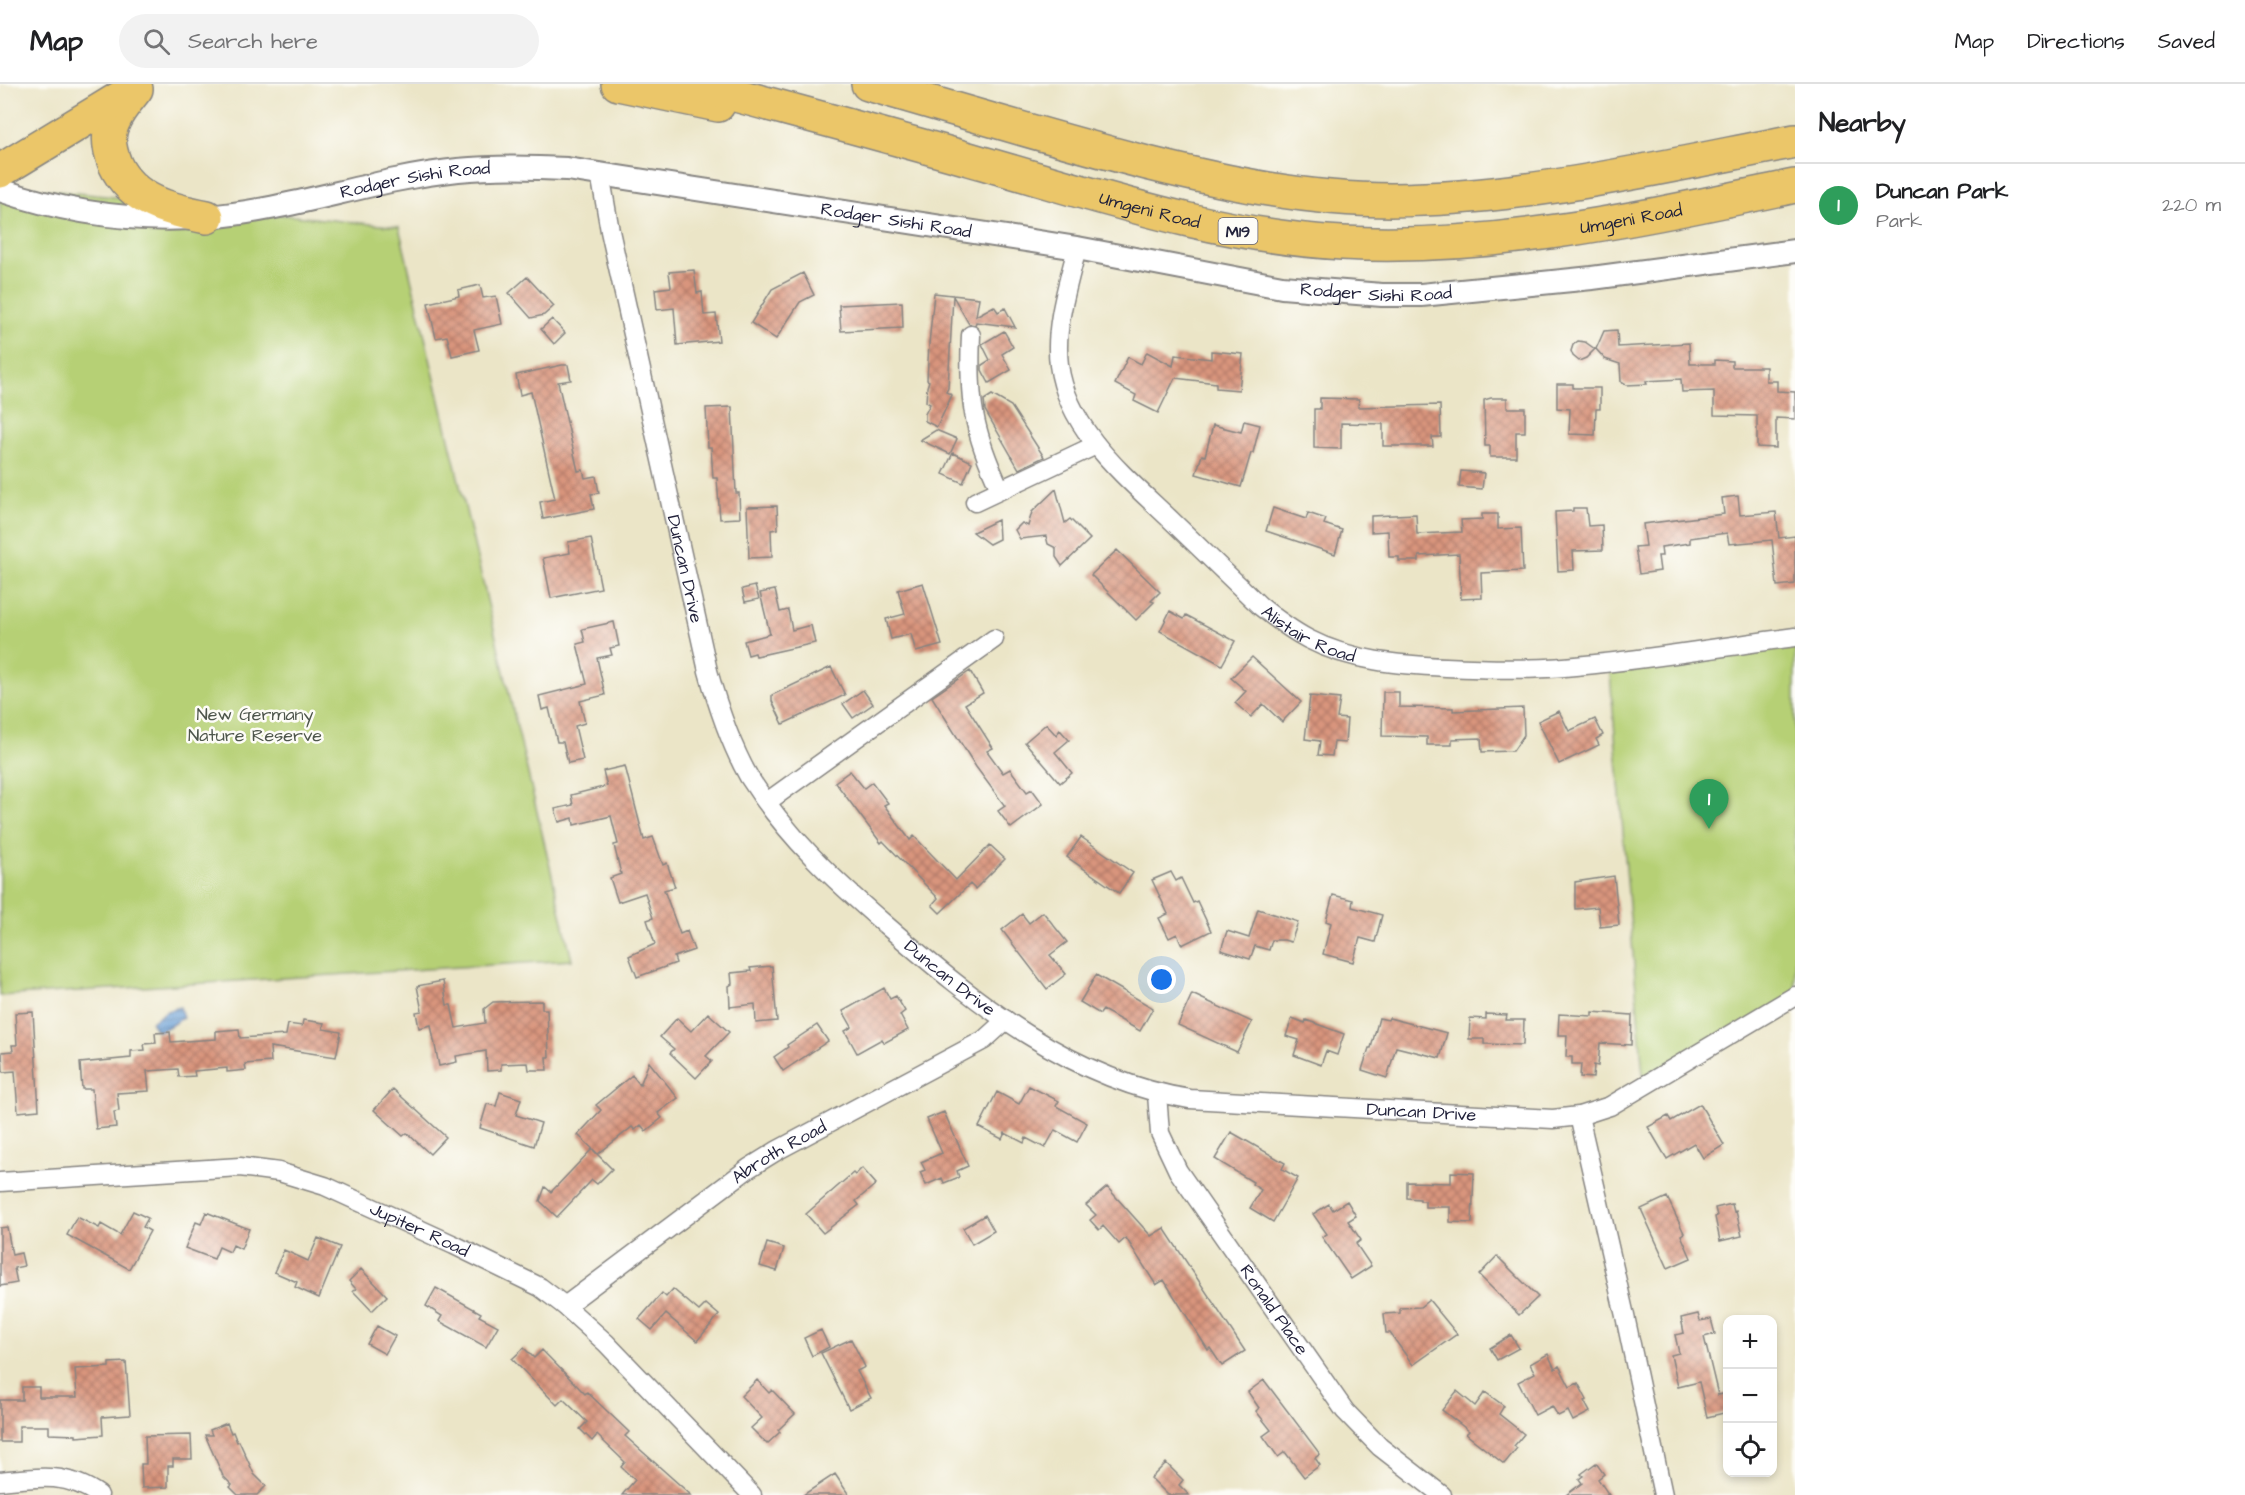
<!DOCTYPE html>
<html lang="en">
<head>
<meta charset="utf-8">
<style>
	body { margin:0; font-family:"Architects Daughter",sans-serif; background:#f2f2f2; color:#202124 }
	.controls { position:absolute; right:18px; bottom:18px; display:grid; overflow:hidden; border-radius:12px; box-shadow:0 3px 9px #0003 }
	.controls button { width:54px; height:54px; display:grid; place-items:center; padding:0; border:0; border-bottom:2px solid #e0e0e0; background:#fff; color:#202124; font:30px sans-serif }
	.you { position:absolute; left:1162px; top:896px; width:21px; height:21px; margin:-15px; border:4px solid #fff; border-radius:50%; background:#1a73e8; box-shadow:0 0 0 9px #1a73e833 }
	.badge { display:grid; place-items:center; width:39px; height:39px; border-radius:50%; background:#111827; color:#fff; font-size:20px; font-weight:700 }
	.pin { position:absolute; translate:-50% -50px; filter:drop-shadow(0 2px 3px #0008) }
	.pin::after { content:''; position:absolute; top:32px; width:21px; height:18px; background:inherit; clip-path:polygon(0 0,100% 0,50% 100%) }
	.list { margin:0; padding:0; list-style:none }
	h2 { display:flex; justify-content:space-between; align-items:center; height:78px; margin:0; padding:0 24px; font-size:26px }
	h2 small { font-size:20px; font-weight:400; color:#757577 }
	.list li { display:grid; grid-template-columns:39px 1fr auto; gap:18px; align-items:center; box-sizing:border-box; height:84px; padding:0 24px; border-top:2px solid #e0e0e0 }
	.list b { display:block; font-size:22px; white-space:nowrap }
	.list p { margin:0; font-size:20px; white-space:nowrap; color:#757577 }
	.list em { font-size:20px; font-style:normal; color:#757577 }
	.icon { flex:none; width:33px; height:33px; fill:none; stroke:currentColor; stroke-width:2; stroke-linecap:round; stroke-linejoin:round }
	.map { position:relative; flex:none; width:1795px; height:1411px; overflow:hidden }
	header { display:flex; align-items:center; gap:36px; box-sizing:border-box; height:84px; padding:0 30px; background:#fff; border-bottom:2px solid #e0e0e0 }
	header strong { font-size:28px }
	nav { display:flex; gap:33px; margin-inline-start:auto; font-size:21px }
	.search { width:420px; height:54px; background:#f2f2f2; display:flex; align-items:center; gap:15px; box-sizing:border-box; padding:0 21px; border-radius:33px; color:#757577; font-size:22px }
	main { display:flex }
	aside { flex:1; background:#fff }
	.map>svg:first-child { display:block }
</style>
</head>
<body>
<header>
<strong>Map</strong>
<div class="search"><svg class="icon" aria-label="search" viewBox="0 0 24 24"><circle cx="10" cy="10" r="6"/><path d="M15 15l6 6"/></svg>Search here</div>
<nav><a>Map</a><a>Directions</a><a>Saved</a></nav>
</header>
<main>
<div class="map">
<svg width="1795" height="1411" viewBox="0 0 1795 1411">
	<defs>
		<pattern id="water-rules" width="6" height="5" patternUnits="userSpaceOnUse" patternTransform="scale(1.5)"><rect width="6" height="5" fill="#689ed5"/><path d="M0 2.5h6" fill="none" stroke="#5580ae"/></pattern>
		<pattern id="building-cross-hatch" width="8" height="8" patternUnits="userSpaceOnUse" patternTransform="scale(1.5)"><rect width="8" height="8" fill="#d9957d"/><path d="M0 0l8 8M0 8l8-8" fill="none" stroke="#b07968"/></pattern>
	</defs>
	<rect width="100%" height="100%" fill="#fdfcf7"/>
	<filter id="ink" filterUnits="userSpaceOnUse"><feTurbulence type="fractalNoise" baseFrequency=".0167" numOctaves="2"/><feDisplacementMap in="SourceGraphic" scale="12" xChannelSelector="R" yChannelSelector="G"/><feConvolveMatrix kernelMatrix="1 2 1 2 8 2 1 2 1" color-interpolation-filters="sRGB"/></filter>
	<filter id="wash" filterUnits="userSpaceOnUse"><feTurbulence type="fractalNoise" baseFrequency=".008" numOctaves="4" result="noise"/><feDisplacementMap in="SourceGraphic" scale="24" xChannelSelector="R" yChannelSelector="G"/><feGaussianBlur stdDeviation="1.35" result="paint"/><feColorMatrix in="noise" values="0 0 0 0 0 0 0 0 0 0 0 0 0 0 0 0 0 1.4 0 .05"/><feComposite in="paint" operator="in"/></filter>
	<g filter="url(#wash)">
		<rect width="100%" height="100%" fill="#ebe5c7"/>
		<!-- green -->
		<path fill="#b6d075" stroke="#6c7958" stroke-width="1.5" d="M0,101L399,143L572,876L0,912Z
			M1795,554V912L1644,1003L1609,578Z"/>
		<!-- water -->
		<path fill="url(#water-rules)" stroke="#456088" stroke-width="1.5" d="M180,923L183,934C174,938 167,946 157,947L151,938L167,927Z"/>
		<g id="blocks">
			<!-- building -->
			<path fill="url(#building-cross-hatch)" d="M694,186L697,209L702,208L704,231L716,230L719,257L677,261L674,224L657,226L655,205L671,203L669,188Z
				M803,189L814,211L800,218L776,255L751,239L772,205Z
				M527,193L554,222L544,231L531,234L509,209Z
				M480,201L483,214L496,212L502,240L474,246L479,266L452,272L447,252L436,254L428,219L459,212L458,206Z
				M934,209L979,214L976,232L994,222L998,228L1005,224L1015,243L976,238L975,241L969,240L953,212L948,304L946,308L952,311L937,343L925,337V330L930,320L926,318L927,303L929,297L927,296L929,260Z
				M902,218L903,244L841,247L839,221Z
				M552,235L565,249L554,260L541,245Z
				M1617,246L1618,263L1689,259L1690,280H1715V276L1732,277V283H1766V297H1777V307L1795,308V335L1776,334V364L1757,363V332L1714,331V307L1682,308L1681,295L1646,297L1647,300L1626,301L1621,298L1620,280L1605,275L1596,265L1604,247Z
				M1004,247L1013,263L1002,270L1011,286L989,299L982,286V281L990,276L982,260Z
				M1578,257L1585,258L1595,265L1586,274L1579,277L1573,272L1571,267L1573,261Z
				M1211,267L1243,270L1239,306L1216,304V299L1175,294L1158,329L1134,317L1136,311L1115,300L1128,273L1141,280L1147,268L1173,282L1175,271L1211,275Z
				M562,281H568L571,296L558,298L578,387L583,386L585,394L596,392L599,409L591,410L594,425L543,435L540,418L555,415L531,308L520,311L516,291Z
				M1557,300H1573V304H1600V325H1596L1595,351L1569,350L1570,325L1557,324Z
				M992,311L1011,322L1044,373L1019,385L985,326L984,316Z
				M1320,314L1359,315L1358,323L1440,321L1441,353H1432L1433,362H1383V340L1341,339V365L1314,364V325H1320Z
				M1491,314H1507V324H1525V348H1516V373H1490V362H1485L1484,316Z
				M732,323L736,409H739L740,434L720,435L717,394H713L711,363H708L706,324Z
				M1244,337L1260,341L1253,369H1251L1241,403L1196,390L1202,371L1205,372L1213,341L1241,348Z
				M936,346L957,355L950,370L920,356Z
				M953,369L972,378L963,399L943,390Z
				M1461,387L1484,389L1482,405L1459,403Z
				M1056,405L1065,439L1070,435L1090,455L1062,482L1056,473V464L1048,460L1046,452L1020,455L1015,446L1022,439L1028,442L1032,428Z
				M1738,412L1740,431L1776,428L1779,454L1795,452V500L1777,502L1772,456L1729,460L1727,449L1690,454V459L1661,463L1662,472H1658L1660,487L1639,490L1635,463L1646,462L1643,440L1724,430L1722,414Z
				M777,422L778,445L771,446L772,473L749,474L747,423Z
				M1273,424L1306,435L1308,429L1326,435L1324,440L1342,446L1335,470L1266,447Z
				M1573,424H1586L1588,442L1602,441L1603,466L1573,467L1574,486L1558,487L1555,428L1573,427Z
				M1416,430L1417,450L1462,448L1461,436L1482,435V430H1498V445L1521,444L1523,487L1481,489L1482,514L1461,515L1459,470L1419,472V477H1399V473H1389L1388,447L1371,448V432Z
				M998,436L999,455L989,460L973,448Z
				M591,454L601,504L551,514L543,474L570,469L568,458Z
				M1117,466L1160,508L1151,517L1154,518L1136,536L1091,491Z
				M923,499L942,561L916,568L911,550L891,555L886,535L905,530L898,506Z
				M755,502L759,515L745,518L742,505Z
				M775,506L780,528L788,526L792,546L811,541L815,559L756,572L755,569L748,571L744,557L770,550L760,509Z
				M1170,527L1184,535L1186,531L1235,557L1222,581L1160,547Z
				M614,538L619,562L610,564L612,571L597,574L605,611L580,617L585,639L575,642L583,676L568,679L563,658H557L549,624L542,626L539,612L587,600L577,560L585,558L582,545Z
				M1252,573L1301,618L1282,638L1263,620L1251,633L1235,619L1246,607L1231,594Z
				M831,583L845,611L783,640L772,617V611Z
				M970,587L983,609L965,620L993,664L987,667L1003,689L1010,685L1027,708L1032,705L1043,720L1011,744L998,727L1005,722L976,683L932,613Z
				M863,606L873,620L853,634L843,620Z
				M1383,608H1399V623L1453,624V627L1523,624L1524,651L1513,667L1482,668L1481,654L1452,655V661H1427V653L1382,652Z
				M1310,612L1340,615L1337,634L1347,635L1345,659L1334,658L1332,672L1318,671L1320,657L1305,655Z
				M1559,627L1569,647L1595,635L1603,651L1596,655L1599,661L1559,680L1538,637Z
				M1046,640L1056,651L1060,646L1069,656L1055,668L1072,689L1060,699L1025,658Z
				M625,682L644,756L653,753L663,781L667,779L675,803L664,806L680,850L687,847L694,866L674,873L676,879L637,893L629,872L655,860L647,836L653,834L645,809L618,818L610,794L621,790L614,761L618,760L611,732L574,741L573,734L559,738L555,725L573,721L571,711L607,702L603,687Z
				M850,687L864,704L872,698L888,719L884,721L910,756L914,752L956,796L990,761L1005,775L975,805L970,800L940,829L932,821L938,814L883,757L881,759L835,698Z
				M1081,753L1133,789L1119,809L1067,773Z
				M1171,788L1176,797L1181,794L1193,819L1197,817L1211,847L1182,861L1177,850L1169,854L1159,834L1168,830L1152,796Z
				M1614,792L1619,841L1600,843L1598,823L1575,825V798Z
				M1333,811L1353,816L1352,823L1382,831L1375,858L1360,854L1353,878L1323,870L1331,839L1326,837Z
				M1258,825L1298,838L1291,858L1284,856H1272L1269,866L1255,862L1250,875L1221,866L1227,847L1249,854Z
				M1043,828L1067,858L1050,871L1066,890L1047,905L1002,846L1022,830L1029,839Z
				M772,882L777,937L756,939L755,920L730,923L729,902L732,900L731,889L751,887L750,884Z
				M1096,891L1153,924L1140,947L1103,926L1100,930L1080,918Z
				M443,897L447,921H451L456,944L485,939L484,925L493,918L542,917V925H547L549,973H546L547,986H529L528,979L501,980V986L487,987L486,967L456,972L457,978L439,982L431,941L419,944L416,928L422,927L417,902Z
				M884,904L890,915L896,912L905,927L900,931L908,946L884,959L882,955L857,969L845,947L852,943L843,927Z
				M1192,910L1252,938L1237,968L1178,941Z
				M33,928L39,1026L18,1028L15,987L3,988L2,968L13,967L12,961H17L15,929Z
				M1592,928L1632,931L1631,961L1600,959L1598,982L1594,981L1593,994L1580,993L1581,980H1572V973H1566L1567,951H1558L1559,930L1592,932Z
				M708,929L729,948L706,972L712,977L696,994L670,969L674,965L660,953L677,934L691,947Z
				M1486,930L1507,931L1506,936H1524L1523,961L1484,960V955H1469L1470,934L1486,935Z
				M1292,934L1305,939L1306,936L1344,950L1337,971L1326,967L1321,981L1294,971L1299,956L1286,952Z
				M1379,934L1388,936L1389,934L1447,949L1440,974L1396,963L1387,994L1362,986L1369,964H1371Z
				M303,936L324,939L323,945L341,948L336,973L270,963L271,978L245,980L246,986L227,988V984L194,987L195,992L179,993L178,985L147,987L149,1007L117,1009L119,1027L114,1028L116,1043L96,1045L92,1005H82L80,979L131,974V967L145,966L144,960L156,959L155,949L170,948L171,958L216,955V947L239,945L240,954L286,951L288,940L302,942Z
				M817,941L828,957L783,987L774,973L788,963L787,961Z
				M649,978L678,1014L658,1029L662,1034L646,1047L641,1041L635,1046L632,1043L598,1070L578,1051L601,1026L596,1021L632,991L640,1001Z
				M1029,1002L1059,1017L1056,1022L1087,1039L1077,1058L1055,1046L1045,1064L1026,1054L1024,1059L1005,1049L1002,1055L979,1043L997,1008L1019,1020Z
				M393,1005L446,1053L430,1070L407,1049L403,1052L374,1026Z
				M500,1008L521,1015L516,1031L541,1039L534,1062L480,1044L487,1020L496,1022Z
				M1700,1020L1724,1061L1703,1074L1694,1059L1667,1075L1648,1043L1668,1032L1671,1037Z
				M944,1028L968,1082L957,1087L959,1093L944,1099L942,1094L926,1101L920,1088L925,1086L921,1078L942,1069L927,1035Z
				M1231,1048L1285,1079L1282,1085L1298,1094L1273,1138L1250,1124L1261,1106L1252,1100L1253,1098L1215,1075Z
				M592,1065L612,1085L597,1100L592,1096L557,1133L540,1117L545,1103L551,1108Z
				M862,1084L876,1100L856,1117L859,1121L823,1149L806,1130L853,1089L855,1091Z
				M1451,1088L1474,1089L1472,1139L1450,1138V1123H1425V1117H1420V1115L1407,1114V1098L1451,1099Z
				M1107,1103L1151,1152L1164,1144L1245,1267L1222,1282L1210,1264L1208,1266L1164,1196L1156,1201L1126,1154L1119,1160L1103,1142L1099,1146L1090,1136L1096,1131L1086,1121Z
				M1667,1113L1684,1149L1681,1151L1691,1174L1668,1184L1641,1125Z
				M1347,1117L1356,1132L1348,1137L1361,1156L1356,1160L1371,1182L1351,1195L1322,1153L1327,1150L1313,1130L1329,1120L1333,1126Z
				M1732,1120L1734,1128L1736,1127L1742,1152L1720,1157L1715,1133L1717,1132L1715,1124Z
				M133,1127L148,1134L143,1143L150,1147L129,1185L67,1151L77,1133L99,1144L101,1140L120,1151Z
				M206,1128L249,1145L241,1165L233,1161L230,1168L219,1163L214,1175L185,1164L196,1138L201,1140Z
				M985,1131L994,1147L972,1160L963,1144Z
				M7,1143L12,1171L21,1169L24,1182L14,1184L17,1199L0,1202V1144Z
				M318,1154L340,1163L319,1214L295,1203L297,1198L274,1188L284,1166L308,1177Z
				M767,1159L784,1164L777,1187L760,1182Z
				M1497,1172L1538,1213L1519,1231L1479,1191Z
				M361,1185L387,1212L372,1227L353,1207L356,1205L349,1197Z
				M436,1204L481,1229L479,1232L498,1242L486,1263L439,1237L442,1232L426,1222Z
				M673,1205L699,1227L706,1220L719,1231L697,1257L666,1230L652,1246L639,1235L662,1209L666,1213Z
				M1429,1216L1457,1250L1413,1281L1390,1249H1386L1384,1230L1400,1229V1224L1420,1223Z
				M1698,1230L1700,1237L1711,1235L1715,1250L1704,1253L1718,1311L1728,1309V1328L1707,1333L1699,1298L1678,1303L1671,1271L1679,1269L1675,1251L1684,1249L1681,1234Z
				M377,1242L395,1252L385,1270L367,1260Z
				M821,1246L829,1263L812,1272L804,1254Z
				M1511,1251L1519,1264L1497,1276L1490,1264Z
				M851,1255L865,1283L857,1287L871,1314L849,1325L821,1269Z
				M524,1264L534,1274L542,1266L585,1310L587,1308L629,1348L625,1352L691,1411H622L635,1396L621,1383L625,1378L597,1351L592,1357L580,1345L587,1338L563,1315L557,1321L512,1275Z
				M1548,1270L1555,1285L1559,1282L1570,1303L1578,1299L1587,1316L1584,1317L1590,1328L1573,1337L1568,1327L1558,1332L1552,1322L1535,1331L1518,1298L1535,1289L1530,1280Z
				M126,1278L130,1331L102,1333L103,1351L76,1353V1351L49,1350V1342H19V1358H0V1316H22V1303H39V1313H77L75,1285L109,1283V1279Z
				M757,1296L769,1309L772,1306L795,1330L778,1346L780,1348L767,1360L751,1344L762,1334L741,1312Z
				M1264,1296L1320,1370L1315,1374L1320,1381L1304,1393L1285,1368L1278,1373L1263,1352L1271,1346L1256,1327L1259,1324L1248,1308Z
				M1457,1307L1475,1322L1485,1308L1504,1322L1499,1330L1524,1350L1514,1362L1517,1364L1504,1380L1466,1350L1469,1347L1442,1326Z
				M227,1339L231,1349L233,1348L237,1358L239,1357L254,1390L266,1402L257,1411H238L230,1403L232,1401L223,1392L205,1351H212L210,1346Z
				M191,1351L192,1375H173V1382H168V1403L142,1404L141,1380H146L145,1352Z
				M1166,1379L1183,1396L1179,1401L1189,1411H1168L1151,1394Z
				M1596,1379L1604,1390L1598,1395L1609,1411H1566L1582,1399L1579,1395L1583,1392L1581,1390Z
				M835,1390L849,1411H803Z"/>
		</g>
	</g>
	<g filter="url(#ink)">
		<use href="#blocks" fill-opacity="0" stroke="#868481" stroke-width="1.5"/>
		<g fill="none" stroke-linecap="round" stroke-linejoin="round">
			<defs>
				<g id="minor">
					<path id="s1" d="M600,89L610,147L708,587C718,623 730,660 749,693C787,753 834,796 887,842C975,918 1072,997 1190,1015L1553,1035L1579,1032L1610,1022L1795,912"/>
					<path id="s2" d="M1077,164C1068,201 1054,242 1059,281C1068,347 1126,393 1171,436C1201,465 1230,493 1260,522C1275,534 1291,546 1308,555C1350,577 1400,581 1446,583C1485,585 1525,586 1564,583C1642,577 1718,563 1795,553"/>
					<path d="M971,251C968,315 973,348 1000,405"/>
					<path d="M975,418L1096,361"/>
					<path d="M767,718L994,555"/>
					<path id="s3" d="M1157,1010L1160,1049L1178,1087L1345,1327L1380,1363L1442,1411"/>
					<path d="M1579,1032L1625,1232L1663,1411"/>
					<path id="s4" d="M0,1098L240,1083L279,1088L325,1102L454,1161L540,1203L565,1222L606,1259L752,1411"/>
					<path id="s5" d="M565,1222L749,1084L778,1066L984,956L1006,936"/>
					<path d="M0,1397C37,1393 67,1388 99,1411"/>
				</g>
				<g id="tertiary">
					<path id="s6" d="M0,106C68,129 135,139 207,133C292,126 373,95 458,86C495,82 531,83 567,85L1077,164L1282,203L1382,211H1421L1592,194L1795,167"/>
				</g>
				<g id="motorway">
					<path d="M618,0L718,21"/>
					<path id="s7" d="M695,0C790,26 885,51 979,78C1099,112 1216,152 1342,159C1496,167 1645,133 1795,102"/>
					<path d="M868,0C961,27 1054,55 1147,79C1227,99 1309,116 1391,116C1528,115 1661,83 1795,57"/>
					<path d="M136,5C126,18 113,32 110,48C108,59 111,70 115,80C132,117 170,126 207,133"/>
					<path d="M0,87L130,8"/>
				</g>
			</defs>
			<!-- minor casing -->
			<use href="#minor" stroke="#868481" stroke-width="21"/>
			<!-- tertiary casing -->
			<use href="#tertiary" stroke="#868481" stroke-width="26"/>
			<!-- motorway casing -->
			<use href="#motorway" stroke="#868481" stroke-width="36"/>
			<!-- minor -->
			<use href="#minor" stroke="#fff" stroke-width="18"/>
			<!-- tertiary -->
			<use href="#tertiary" stroke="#fff" stroke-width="22"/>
			<!-- motorway -->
			<use href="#motorway" stroke="#ebc669" stroke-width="33"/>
		</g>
	</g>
	<g text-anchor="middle" stroke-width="5" stroke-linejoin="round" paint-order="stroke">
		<!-- shield labels -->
		<rect fill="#fdfcf7" stroke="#646373" stroke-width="1.5" x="1218.5" y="134" width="39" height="26" rx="4.5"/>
		<g font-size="16" font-weight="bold" fill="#22223b">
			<text x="1238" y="153">M19</text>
		</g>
		<!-- street labels -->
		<g font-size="18" fill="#22223b" stroke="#fdfcf7">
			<text dy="6" stroke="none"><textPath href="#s6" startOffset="422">Rodger Sishi Road</textPath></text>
			<text dy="6" stroke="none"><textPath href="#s7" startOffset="472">Umgeni Road</textPath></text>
			<text dy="6" stroke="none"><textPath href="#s7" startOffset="958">Umgeni Road</textPath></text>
			<text dy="6" stroke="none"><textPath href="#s6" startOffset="908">Rodger Sishi Road</textPath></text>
			<text dy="6" stroke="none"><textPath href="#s6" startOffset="1394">Rodger Sishi Road</textPath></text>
			<text dy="6" stroke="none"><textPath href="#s1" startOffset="405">Duncan Drive</textPath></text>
			<text dy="6" stroke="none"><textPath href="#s2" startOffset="495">Alistair Road</textPath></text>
			<text dy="6" stroke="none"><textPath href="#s1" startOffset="909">Duncan Drive</textPath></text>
			<text dy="6" stroke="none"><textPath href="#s1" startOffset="1413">Duncan Drive</textPath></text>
			<text dy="6" stroke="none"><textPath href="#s5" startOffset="264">Abroth Road</textPath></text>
			<text dy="6" stroke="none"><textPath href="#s4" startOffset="432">Jupiter Road</textPath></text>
			<text dy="6" stroke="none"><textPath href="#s3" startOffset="250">Ronald Place</textPath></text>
		</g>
		<!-- park labels -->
		<g font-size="18" fill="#4e564c" stroke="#fdfcf7">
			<text x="255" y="636">New Germany<tspan x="255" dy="21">Nature Reserve</tspan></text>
		</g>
	</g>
</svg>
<div class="controls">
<button>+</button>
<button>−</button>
<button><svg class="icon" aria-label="locate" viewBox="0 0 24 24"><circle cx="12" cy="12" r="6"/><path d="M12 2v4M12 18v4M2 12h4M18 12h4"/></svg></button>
</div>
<div class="you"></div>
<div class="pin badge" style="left:1709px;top:745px;background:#2e9e5b">1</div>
</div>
<aside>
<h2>Nearby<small></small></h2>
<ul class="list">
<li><span class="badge" style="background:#2e9e5b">1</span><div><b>Duncan Park</b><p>Park</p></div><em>220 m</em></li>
</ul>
</aside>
</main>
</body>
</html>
